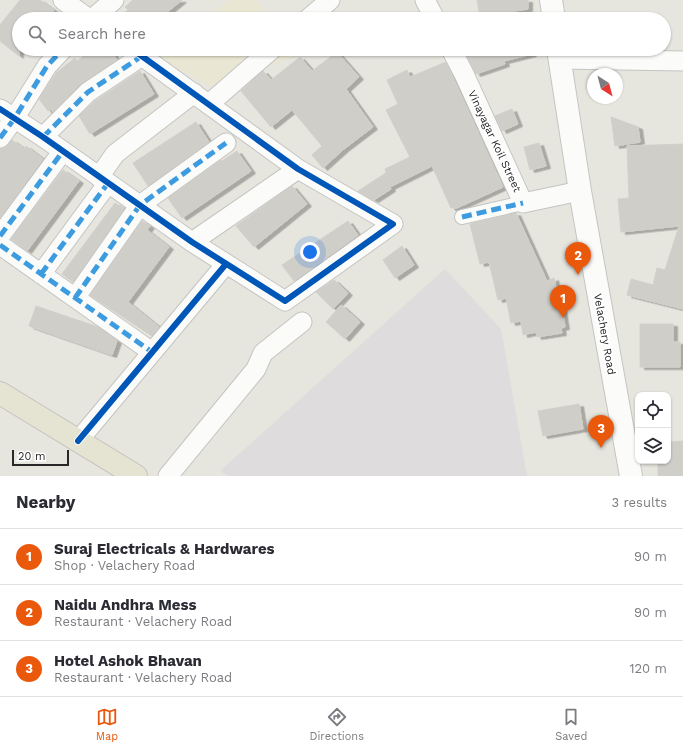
<!DOCTYPE html>
<html lang="en">
<head>
<meta charset="utf-8">
<style>
	body { margin:0; font-family:"Work Sans",sans-serif; background:#f2f2f3; color:#2b2b33 }
	.controls { position:absolute; right:12px; bottom:12px; display:grid; overflow:hidden; border-radius:8px; box-shadow:0 1px 3px #0004 }
	.controls button { width:36px; height:36px; display:grid; place-items:center; padding:0; border:0; border-bottom:1px solid #e1e1e2; background:#fff; color:#2b2b33; font:20px sans-serif }
	.compass { position:absolute; left:587px; top:68px; width:36px; height:36px; border-radius:50%; background:#fff; box-shadow:0 1px 3px #0004; rotate:144deg }
	.scale { position:absolute; left:12px; bottom:10px; width:57px; box-sizing:border-box; padding-left:4px; border:2px solid #282828; border-top:0; font-size:11px; line-height:14px; white-space:nowrap; color:#282828; -webkit-text-stroke:3px #fff; paint-order:stroke }
	.you { position:absolute; left:310px; top:252px; width:14px; height:14px; margin:-10px; border:3px solid #fff; border-radius:50%; background:#1a73e8; box-shadow:0 0 0 6px #1a73e833 }
	.badge { display:grid; place-items:center; width:26px; height:26px; border-radius:50%; background:#ea580c; color:#fff; font-size:13px; font-weight:700 }
	.pin { position:absolute; translate:-50% -33px; filter:drop-shadow(0 1px 2px #0008) }
	.pin::after { content:''; position:absolute; top:21px; width:14px; height:12px; background:inherit; clip-path:polygon(0 0,100% 0,50% 100%) }
	.list { margin:0; padding:0; list-style:none }
	h2 { display:flex; justify-content:space-between; align-items:center; height:52px; margin:0; padding:0 16px; font-size:17px }
	h2 small { font-size:13px; font-weight:400; color:#7c7c81 }
	.list li { display:grid; grid-template-columns:26px 1fr auto; gap:12px; align-items:center; box-sizing:border-box; height:56px; padding:0 16px; border-top:1px solid #e1e1e2 }
	.list b { display:block; font-size:15px; white-space:nowrap }
	.list p { margin:0; font-size:13px; white-space:nowrap; color:#7c7c81 }
	.list em { font-size:13px; font-style:normal; color:#7c7c81 }
	.icon { flex:none; width:22px; height:22px; fill:none; stroke:currentColor; stroke-width:2; stroke-linecap:round; stroke-linejoin:round }
	.map { position:relative; flex:none; width:683px; height:476px; overflow:hidden }
	.search { position:absolute; background:#fff; box-shadow:0 1px 3px #0004; left:12px; right:12px; top:12px; height:44px; display:flex; align-items:center; gap:10px; box-sizing:border-box; padding:0 14px; border-radius:22px; color:#7c7c81; font-size:15px }
	.sheet { height:220px; background:#fff }
	nav { display:flex; justify-content:space-around; align-items:center; box-sizing:border-box; height:56px; border-top:1px solid #e1e1e2; background:#fff; font-size:11px; color:#7c7c81 }
	nav a { display:grid; justify-items:center; gap:2px }
	nav .on { color:#ea580c }
	.map>svg:first-child { display:block }
</style>
</head>
<body>
<div class="map">
<svg width="683" height="476" viewBox="0 0 683 476">
	<defs>
		<filter id="shadow"><feDropShadow dx="4.5" dy="2.5" stdDeviation="0" flood-color="#0004"/></filter>
	</defs>
	<rect width="100%" height="100%" fill="#e6e5de"/>
	<!-- industrial -->
	<path fill="#dedcdd" d="M445,269L501,329L527,476H228L220,471Z"/>
	<!-- education -->
	<path fill="#e9e7d3" d="M229,0H256L270,19H206Z
		M168,49H293L298,55L215,88L157,58Z"/>
	<!-- building -->
	<path fill="#cfcec9" stroke="#d1d0ca" filter="url(#shadow)" d="M20,0H40L54,10L47,19H19V56L0,41V25Z
		M133,0H182L159,19H116L128,10L125,7Z
		M477,0H528V9L480,16Z
		M93,49H110L117,60L80,84L53,112L50,109L48,111L39,99L56,73L75,58L77,61Z
		M463,49H531L532,54L504,61L505,64L476,74Z
		M337,52L359,77L346,89L373,127L344,149L323,168L312,155L322,146L292,110L271,127L241,91L263,71L271,80L300,57L312,71Z
		M446,62L503,187L457,208H451L432,166L390,187L391,189L374,200L358,191L386,173L385,169L410,157L386,110L398,104L387,80L407,70L410,77Z
		M140,71L154,94L90,134L79,116L95,101Z
		M512,109L518,124L502,131L495,116Z
		M611,117L638,127L640,142L615,146Z
		M196,122L209,142L148,186L133,163Z
		M12,140L24,149L26,146L43,159L0,218V149L5,148Z
		M539,143L546,166L530,170L524,147Z
		M683,144V309L627,295L631,279L653,285L657,268L665,270L679,226L621,232L618,199L629,198L627,146Z
		M237,151L251,171L182,218L168,198L221,160L222,161Z
		M63,170L79,181L27,251L11,239Z
		M292,186L307,204L254,247L236,226Z
		M115,203L124,209L73,282L62,274Z
		M516,213L547,281L554,278L558,296H560L565,327L561,328L562,333L537,337L536,332L523,335L521,321L511,323L506,298L498,300L489,262L480,264L470,224Z
		M142,221L150,226L147,230L169,247L128,302L159,327L152,336L90,295Z
		M348,221L358,235L294,281L282,265Z
		M402,246L414,265L395,278L383,260Z
		M334,280L348,293L333,309L316,292Z
		M341,305L360,322L345,339L326,322Z
		M36,306L98,327L117,341L112,355L29,326Z
		M640,324H673V342H680V367H640Z
		M579,404L583,429L543,436L538,411Z
		M683,441V476H658V461H668V442Z"/>
	<g fill="none" stroke-linecap="round" stroke-linejoin="round">
		<defs>
			<path id="pedestrian" d="M462,217L523,203"/>
			<path id="minor" d="M63,0L89,19
				M425,0L435,19
				M92,19L114,0
				M308,19L330,0
				M451,49L464,74L523,203L580,191
				M560,59L683,61
				M209,104L272,49
				M0,109L43,137L192,242L285,301L393,224L298,169L132,49
				M43,137L88,92L142,56
				M0,138L14,119L47,66L63,49
				M99,177L115,154L194,93
				M0,236L63,151
				M192,242L298,169
				M0,245L152,352
				M41,274L108,183
				M75,298L140,205L226,143
				M78,441L226,264
				M168,476L256,369L263,353L302,322"/>
			<path id="secondary" d="M551,0L554,19
				M558,49L580,191L631,476"/>
			<path id="primary" d="M0,393L136,476"/>
		</defs>
		<!-- pedestrian casing -->
		<use href="#pedestrian" stroke="#c4c4c3" stroke-width="16"/>
		<!-- minor casing -->
		<use href="#minor" stroke="#c4c4c3" stroke-width="21"/>
		<!-- secondary casing -->
		<use href="#secondary" stroke="#c4c4c3" stroke-width="24"/>
		<!-- primary casing -->
		<use href="#primary" stroke="#c3c2c0" stroke-width="24"/>
		<!-- pedestrian -->
		<use href="#pedestrian" stroke="#fbfbfa" stroke-width="14"/>
		<!-- minor -->
		<use href="#minor" stroke="#fbfbfa" stroke-width="19"/>
		<!-- secondary -->
		<use href="#secondary" stroke="#fbfbfa" stroke-width="22"/>
		<!-- primary -->
		<use href="#primary" stroke="#e5e4d3" stroke-width="22"/>
		<!-- quiet -->
		<path stroke="#3d9ce0" stroke-width="5" stroke-dasharray="10 5" stroke-linecap="butt" d="M43,137L88,92L142,56
			M0,138L14,119L47,66L63,49
			M462,217L523,203
			M0,236L63,151
			M0,245L152,352
			M41,274L108,183
			M75,298L140,205L226,143"/>
		<defs>
			<path id="cycleway" d="M0,109L43,137L192,242L285,301L393,224L298,169L132,49
				M78,441L226,264"/>
		</defs>
		<!-- cycleway casing -->
		<use href="#cycleway" stroke="#fff" stroke-width="8"/>
		<!-- cycleway -->
		<use href="#cycleway" stroke="#0057b8" stroke-width="6"/>
	</g>
	<g text-anchor="middle" stroke-width="4" stroke-linejoin="round" paint-order="stroke">
		<!-- street labels -->
		<g font-size="11" fill="#282828" stroke="#fff">
			<text transform="translate(495 141) rotate(65)" y="4">Vinayagar Koil Street</text>
			<text transform="translate(605 334) rotate(80)" y="4">Velachery Road</text>
		</g>
	</g>
</svg>
<div class="controls">
<button><svg class="icon" aria-label="locate" viewBox="0 0 24 24"><circle cx="12" cy="12" r="6"/><path d="M12 2v4M12 18v4M2 12h4M18 12h4"/></svg></button>
<button><svg class="icon" aria-label="layers" viewBox="0 0 24 24"><path d="M12 4l9 5-9 5-9-5zM3 14l9 5 9-5"/></svg></button>
</div>
<svg class="compass" viewBox="-18 -18 36 36"><path d="M0-13l5 13h-10z" fill="#e53935"/><path d="M0 13l5-13h-10z" fill="#7c7c81"/></svg>
<div class="scale">20 m</div>
<div class="you"></div>
<div class="pin badge" style="left:563px;top:318px">1</div>
<div class="pin badge" style="left:578px;top:275px">2</div>
<div class="pin badge" style="left:601px;top:448px">3</div>
<div class="search"><svg class="icon" aria-label="search" viewBox="0 0 24 24"><circle cx="10" cy="10" r="6"/><path d="M15 15l6 6"/></svg>Search here</div>
</div>
<section class="sheet">
<h2>Nearby<small>3 results</small></h2>
<ul class="list">
<li><span class="badge">1</span><div><b>Suraj Electricals &amp; Hardwares</b><p>Shop · Velachery Road</p></div><em>90 m</em></li>
<li><span class="badge">2</span><div><b>Naidu Andhra Mess</b><p>Restaurant · Velachery Road</p></div><em>90 m</em></li>
<li><span class="badge">3</span><div><b>Hotel Ashok Bhavan</b><p>Restaurant · Velachery Road</p></div><em>120 m</em></li>
</ul>
</section>
<nav>
<a class="on"><svg class="icon" aria-label="map" viewBox="0 0 24 24"><path d="M3 6l6-2 6 2 6-2v14l-6 2-6-2-6 2zM9 4v14M15 6v14"/></svg>Map</a>
<a><svg class="icon" aria-label="directions" viewBox="0 0 24 24"><path d="M12 3l9 9-9 9-9-9zM9 14v-3h6M13 9l2 2-2 2"/></svg>Directions</a>
<a><svg class="icon" aria-label="saved" viewBox="0 0 24 24"><path d="M7 4h10v16l-5-4-5 4z"/></svg>Saved</a>
</nav>
</body>
</html>
